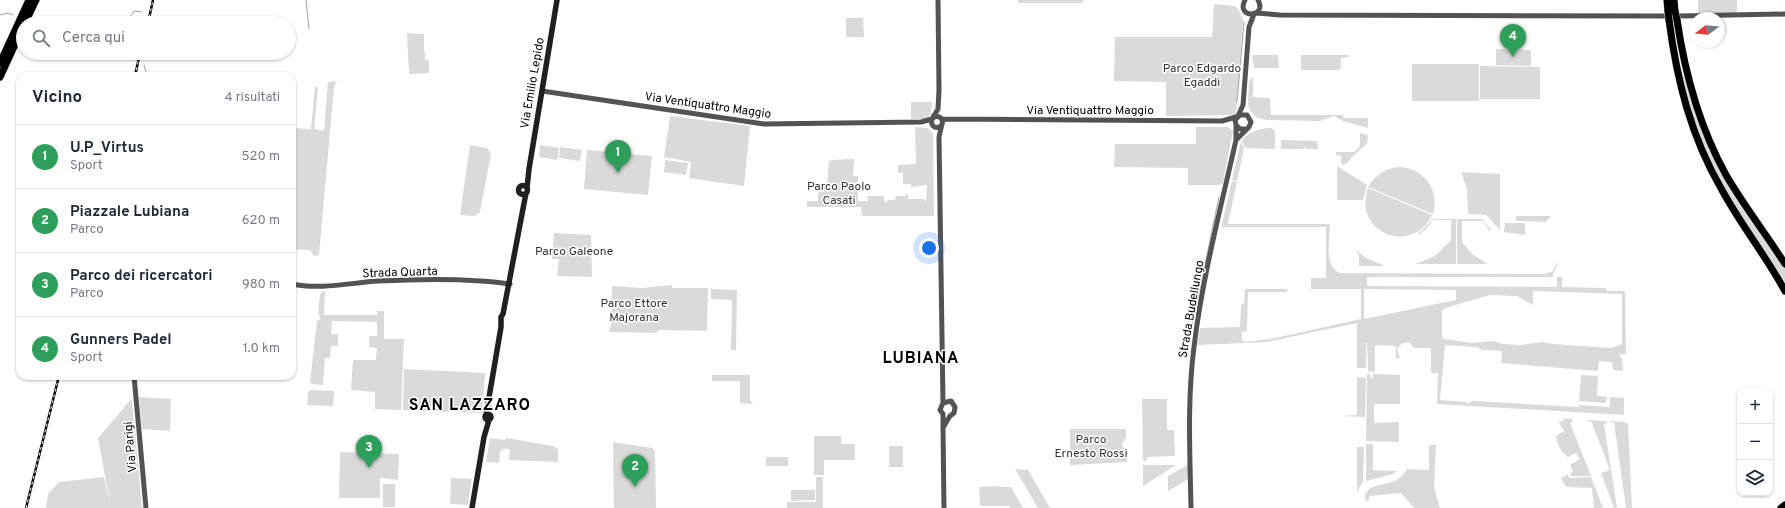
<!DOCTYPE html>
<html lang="it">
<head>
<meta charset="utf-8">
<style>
	body { margin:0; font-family:Overpass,sans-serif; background:#f2f2f3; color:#1f2937 }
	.controls { position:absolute; right:12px; bottom:12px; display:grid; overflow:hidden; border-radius:8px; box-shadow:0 1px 3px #0004 }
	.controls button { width:36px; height:36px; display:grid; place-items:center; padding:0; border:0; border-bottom:1px solid #e0e1e3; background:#fff; color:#1f2937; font:20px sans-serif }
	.compass { position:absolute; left:1689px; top:12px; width:36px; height:36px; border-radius:50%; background:#fff; box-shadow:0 1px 3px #0004; rotate:254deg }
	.you { position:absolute; left:929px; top:248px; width:14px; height:14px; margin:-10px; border:3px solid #fff; border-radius:50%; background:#1a73e8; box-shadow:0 0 0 6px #1a73e833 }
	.badge { display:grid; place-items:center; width:26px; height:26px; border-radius:50%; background:#000; color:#fff; font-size:13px; font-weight:700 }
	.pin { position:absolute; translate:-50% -33px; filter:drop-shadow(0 1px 2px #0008) }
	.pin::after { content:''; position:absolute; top:21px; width:14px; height:12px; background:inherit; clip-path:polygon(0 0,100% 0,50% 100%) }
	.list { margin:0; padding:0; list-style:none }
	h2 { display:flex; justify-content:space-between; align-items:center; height:52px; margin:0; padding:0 16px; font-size:17px }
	h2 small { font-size:13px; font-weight:400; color:#747a83 }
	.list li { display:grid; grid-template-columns:26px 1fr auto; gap:12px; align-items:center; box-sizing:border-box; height:64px; padding:0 16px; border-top:1px solid #e0e1e3 }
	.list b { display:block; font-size:15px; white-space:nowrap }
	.list p { margin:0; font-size:13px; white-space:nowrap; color:#747a83 }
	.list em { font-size:13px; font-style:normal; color:#747a83 }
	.icon { flex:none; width:22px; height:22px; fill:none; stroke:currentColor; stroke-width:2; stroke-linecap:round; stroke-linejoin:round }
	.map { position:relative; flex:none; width:1785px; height:508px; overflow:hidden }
	.search { position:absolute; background:#fff; box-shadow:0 1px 3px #0004; left:16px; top:16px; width:280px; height:44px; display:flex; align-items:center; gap:10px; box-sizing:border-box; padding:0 14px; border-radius:22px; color:#747a83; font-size:15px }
	.panel { position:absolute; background:#fff; box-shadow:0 1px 3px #0004; left:16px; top:72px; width:280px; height:308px; border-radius:12px }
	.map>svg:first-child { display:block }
</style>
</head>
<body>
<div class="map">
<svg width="1785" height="508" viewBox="0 0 1785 508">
	<rect width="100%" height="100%" fill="#fff"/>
	<!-- green -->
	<path fill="#dadada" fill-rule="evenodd" d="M1018,0H1083V3H1018Z
		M1698,0H1737V13H1698Z
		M1214,4L1235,6L1239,10L1243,20L1236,115L1166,116V82L1114,81L1115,37H1212Z
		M846,18H863L864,37H846Z
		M407,33L424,34V51H425V60L429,61V73L409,74Z
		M1496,49L1531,50V66L1496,65Z
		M1252,55H1278L1279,68H1254Z
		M1301,55H1349V57L1341,58V68L1339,70H1301Z
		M1412,64H1479V101H1412Z
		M1480,66L1540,67V99H1480Z
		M1685,75L1701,126L1785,269V286L1738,213L1702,146L1680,77Z
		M1253,77H1256L1253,78V97L1270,98L1271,115H1343L1344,118H1368V128L1343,121L1334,116L1320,121L1266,120L1256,117L1250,111L1248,104L1249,82Z
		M340,81L336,82L334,87L319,255L314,256L310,250L292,249V128L311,129L315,87H318L314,129L324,131L328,82Z
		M911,102H932L931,114L926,119H911Z
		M670,116L750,126L744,186L689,178L691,162L664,157Z
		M915,127L927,128L933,133L934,216H862L861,207H807V201H818V187H827L829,161L831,160L854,159L853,176H858V201H868L867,196H884V201L886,203L888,200H895L896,196H905L906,194H908V199H923L926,201L927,185L911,187V184H903V173H898V165L916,164Z
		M1196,127H1228L1233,131L1223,183L1220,185H1188V168L1114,167L1115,144H1196Z
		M1271,128L1275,131V149L1245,148L1242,141C1247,132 1259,128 1271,128Z
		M1360,133L1368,135L1367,144L1355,154L1346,164L1343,165L1341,163V156L1336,155V152H1354L1360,146Z
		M1281,140L1317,141L1318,149H1306L1305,147L1303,149H1281Z
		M1241,141L1244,149L1237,181L1232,180Z
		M470,145L487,148L491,154L480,212L475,216L460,215Z
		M540,145L559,148L557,160L539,157Z
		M560,147L582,150L580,161L559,158Z
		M587,150L652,156L648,195L584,189Z
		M665,160L688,163L686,175L664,172Z
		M1337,166L1367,185L1363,200H1337Z
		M1399,167C1424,168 1440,190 1433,214L1368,187C1375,175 1386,168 1399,167Z
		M1461,172L1500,174V230L1486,215L1468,214L1467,189Z
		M1232,181L1237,182L1228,224H1330C1330,239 1323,266 1340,273L1545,274L1553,271L1558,262C1558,268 1553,271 1553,277H1367V286L1557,287V277H1562V287L1606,288L1607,291H1625L1626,354H1620V357L1622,358L1623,371L1613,370L1612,362L1599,361L1598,371L1501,363L1502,351L1484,350V351L1476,347L1445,345L1440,400L1467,402V404L1473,401L1579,407V405L1610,407V397L1624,398V415L1437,404L1438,373H1431V348H1414L1410,343C1404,341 1399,344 1397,350L1400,358H1396V346L1375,345V372L1368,371L1367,343H1366V368H1357V323L1267,342L1197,345L1200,328L1240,327L1241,304H1244L1245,289H1288L1287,292H1248L1247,331L1242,332V340L1244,342L1271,339L1361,319V289H1311V278H1326V227H1221ZM1364,289L1456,290V300L1364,319ZM1533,291L1622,294V344L1611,348L1553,344L1542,342L1521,345L1502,344L1493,341L1471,343L1444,339L1442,337V311L1445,308L1490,295L1517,296L1533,305Z
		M1368,188L1432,215C1412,257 1352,232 1368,188Z
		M1516,216H1551L1546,222L1516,221Z
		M1433,219H1456V264H1416L1435,256L1451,240V220H1433L1427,228L1419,235L1418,234Z
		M1457,219H1482L1492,231L1489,230L1483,221H1462V242L1472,254L1488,264H1457Z
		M1505,223H1525V235L1504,232Z
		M554,233L591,235L592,277L557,276L559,259H552Z
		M1355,249L1366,258L1385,266H1359V255Z
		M672,285V288H708L707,331L658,330L657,333L609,332L611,325L612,286L642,288Z
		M711,289L737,290L736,350H731L732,300L711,299Z
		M325,290L324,315H377V311H384V339H404L401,410L375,409V392L351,390L353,360H376L377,348L369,347V336H377V322L332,321L331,334H338V346H331L330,358H325L323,385L312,384L310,382L317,321L320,319V316L318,314L320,294Z
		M404,369L485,373L482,413L403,410Z
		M1367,374H1370V378H1373V374L1400,375V404H1374V423L1399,422V442L1366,441Z
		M712,375H750V400L753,404L740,403V381H712Z
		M1581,375L1598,376L1597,396L1607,397L1606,403L1579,401Z
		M1357,377L1366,378L1365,417L1340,416L1357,415Z
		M310,390L334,391L333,406L307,405L308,392Z
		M139,397L171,399L170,431L142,429Z
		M132,398L142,508H111L98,438Z
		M1142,399H1167V430H1174L1175,456L1147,457V461H1143Z
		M1566,418L1572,419L1573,422L1570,423L1591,476H1571L1570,474L1573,471L1570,465L1580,459L1576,453L1568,457C1561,452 1557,445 1556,436L1564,431L1559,423Z
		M1588,420L1606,421L1607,423L1604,424L1617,508H1614L1601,473L1610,470L1591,421L1588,422Z
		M1610,421L1624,422L1628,424L1632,508H1626L1614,422L1611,423Z
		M1070,429H1126V438L1124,440L1122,446L1127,450V462L1070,465Z
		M814,436H841V444H855V460H824V475H814Z
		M490,438L505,440L506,438L553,446L558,449V462L509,460L510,450L506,448L500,451L499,463L486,462Z
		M613,442L652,448L655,451L656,508H614Z
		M1366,444H1373V470L1397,471L1393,474L1366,481Z
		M1429,445H1436L1434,487L1440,508H1414L1401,493L1369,496V500L1365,501C1363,477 1396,492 1407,469L1429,470Z
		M889,446H903V467H889Z
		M1357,447H1364L1363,482L1360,486L1357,493Z
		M340,452L399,454L398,480L380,478V498H339Z
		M766,457H788V466H766Z
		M1189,464L1190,478L1168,491V476Z
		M1143,465H1176L1143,486Z
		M1015,469L1028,470L1050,508H1038Z
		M1568,474L1569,478L1591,477L1603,508H1594L1592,488L1566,487L1561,478Z
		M104,477L111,508H46L48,494L59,482Z
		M816,477H823V508H787V502H816Z
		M451,478L472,479L468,505L450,504Z
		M383,484H395V507H383Z
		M1000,486L1001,487H1011L1023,508H1010V506H980L979,487Z
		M791,490H815V500L791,501Z"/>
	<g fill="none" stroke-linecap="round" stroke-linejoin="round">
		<!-- stream -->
		<path stroke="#a1a1a1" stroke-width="1" d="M306,0L309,29
			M0,15L8,13L13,15
			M36,22L39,23
			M126,23L134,11L142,12
			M124,53L125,58L132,60
			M144,65L147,76
			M1237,102L1244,22
			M1187,351L1219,197"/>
		<defs>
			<path id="trunk" d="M1667,0L1668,11
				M1674,0L1675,11
				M1669,20C1677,81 1691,137 1722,190C1741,225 1766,256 1785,291
				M1677,20C1685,74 1700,128 1726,175C1744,206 1766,234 1785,264
				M25,23L36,0
				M0,63L29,0
				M0,77L23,27
				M1781,508L1785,505"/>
		</defs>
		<!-- trunk casing -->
		<use href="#trunk" stroke="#dbdbdb" stroke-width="8"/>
		<!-- tertiary -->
		<path stroke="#535353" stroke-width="5" d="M1245,0C1235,19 1268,18 1258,0
			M1256,13L1280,15L1665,16
			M1680,16L1785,14
			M542,91L764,124L921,122L932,119
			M1238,116L1243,105L1249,27L1254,14
			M931.5 122a5.5 5.5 0 1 1 11 0a5.5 5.5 0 1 1-11 0Z
			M933,117L938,109L939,90L938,0
			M942,119L1222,121L1236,117
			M942,124L939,137L943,403L940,410L943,414V427L944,508
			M1236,140L1249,127L1251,122L1247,115H1240L1235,120L1236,125L1240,129H1245
			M292,284C319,290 350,283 378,281C417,279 471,278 510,284
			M134,376L146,508
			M943,403L951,401L955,407L954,413L950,416L944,426
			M1191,508C1190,455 1187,401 1194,347C1202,279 1221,207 1236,140V126"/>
		<!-- secondary -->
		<path stroke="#202020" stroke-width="5.5" d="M518.5 190a4.5 4.5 0 1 1 9 0a4.5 4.5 0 1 1-9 0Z
			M527,188L529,169L557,0
			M485 417a3 3 0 1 1 6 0a3 3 0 1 1-6 0Z
			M486,415L501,327V317L503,314L526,193
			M472,508L484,437L489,420"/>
		<!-- trunk -->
		<use href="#trunk" stroke="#000" stroke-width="7"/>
		<defs>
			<path id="rail" d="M148,23L153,0
				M135,76L140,53
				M26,508L59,376"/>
		</defs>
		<!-- rail casing -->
		<use href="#rail" stroke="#000" stroke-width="2.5"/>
		<!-- rail -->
		<use href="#rail" stroke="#fff" stroke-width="1" stroke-dasharray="3" stroke-linecap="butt"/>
		<defs>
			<path id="trunk-bridge" d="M1668,11L1669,20
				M1675,11L1677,20"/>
		</defs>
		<!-- trunk-bridge casing -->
		<use href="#trunk-bridge" stroke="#dbdbdb" stroke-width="8" stroke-linecap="butt"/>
		<!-- trunk-bridge -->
		<use href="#trunk-bridge" stroke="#000" stroke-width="7"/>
	</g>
	<g text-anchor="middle" stroke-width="3" stroke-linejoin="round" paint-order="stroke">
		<!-- park labels -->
		<g font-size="12" fill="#313131" stroke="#fff">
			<text x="1202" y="72">Parco Edgardo<tspan x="1202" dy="14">Egaddi</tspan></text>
			<text x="839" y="190">Parco Paolo<tspan x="839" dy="14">Casati</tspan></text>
			<text x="574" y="255">Parco Galeone</text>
			<text x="634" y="307">Parco Ettore<tspan x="634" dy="14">Majorana</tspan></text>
			<text x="1091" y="443">Parco<tspan x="1091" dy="14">Ernesto Rossi</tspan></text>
		</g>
		<!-- street labels -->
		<g font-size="12" fill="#000" stroke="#fff">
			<text transform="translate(532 83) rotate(-80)" y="4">Via Emilio Lepido</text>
			<text transform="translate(708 105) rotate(8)" y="4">Via Ventiquattro Maggio</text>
			<text x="1090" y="114">Via Ventiquattro Maggio</text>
			<text transform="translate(400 272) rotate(-2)" y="4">Strada Quarta</text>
			<text transform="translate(1191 309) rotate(-80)" y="4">Strada Budellungo</text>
			<text transform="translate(130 447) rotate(-95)" y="4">Via Parigi</text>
		</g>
		<!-- district labels -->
		<g font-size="16" font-weight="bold" letter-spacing="1" fill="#000" stroke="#fff">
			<text x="921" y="363">LUBIANA</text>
			<text x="470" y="410">SAN LAZZARO</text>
		</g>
	</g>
</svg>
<div class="controls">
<button>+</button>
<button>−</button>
<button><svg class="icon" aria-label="layers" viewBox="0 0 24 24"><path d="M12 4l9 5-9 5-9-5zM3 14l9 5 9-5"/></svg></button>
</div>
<svg class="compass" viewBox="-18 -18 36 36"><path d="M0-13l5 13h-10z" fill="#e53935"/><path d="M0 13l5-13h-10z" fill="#747a83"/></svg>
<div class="you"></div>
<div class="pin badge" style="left:618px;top:173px;background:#2e9e5b">1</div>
<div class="pin badge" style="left:635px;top:487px;background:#2e9e5b">2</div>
<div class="pin badge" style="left:369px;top:468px;background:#2e9e5b">3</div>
<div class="pin badge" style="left:1513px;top:57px;background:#2e9e5b">4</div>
<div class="search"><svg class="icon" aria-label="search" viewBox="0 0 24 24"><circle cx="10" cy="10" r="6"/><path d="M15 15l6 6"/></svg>Cerca qui</div>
<section class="panel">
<h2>Vicino<small>4 risultati</small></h2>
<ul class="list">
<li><span class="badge" style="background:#2e9e5b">1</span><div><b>U.P_Virtus</b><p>Sport</p></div><em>520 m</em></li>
<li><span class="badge" style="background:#2e9e5b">2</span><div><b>Piazzale Lubiana</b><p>Parco</p></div><em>620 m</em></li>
<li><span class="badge" style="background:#2e9e5b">3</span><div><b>Parco dei ricercatori</b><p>Parco</p></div><em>980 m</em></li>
<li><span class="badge" style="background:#2e9e5b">4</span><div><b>Gunners Padel</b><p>Sport</p></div><em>1.0 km</em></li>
</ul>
</section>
</div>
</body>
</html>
